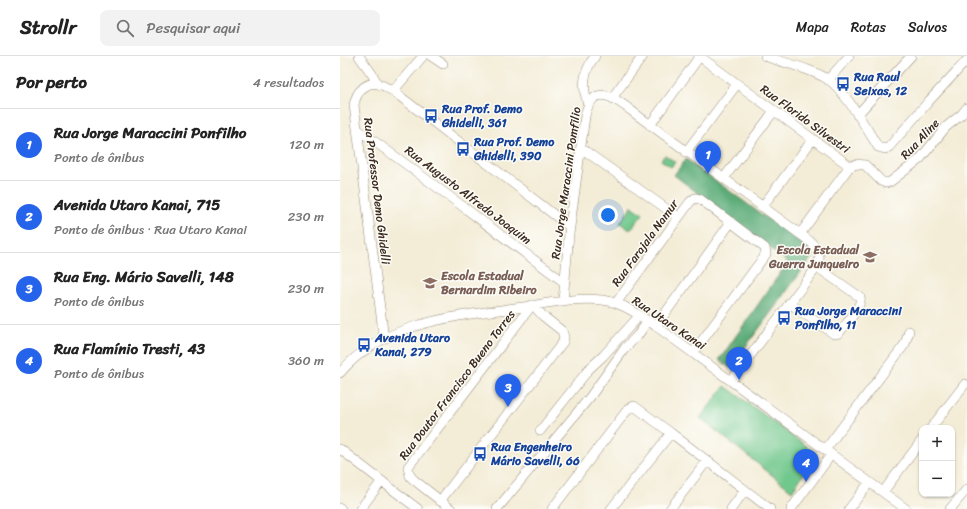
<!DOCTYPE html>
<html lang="pt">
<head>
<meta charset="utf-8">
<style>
	body { margin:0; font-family:Sriracha,sans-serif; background:#f2f2f2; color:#222 }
	.controls { position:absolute; right:12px; bottom:12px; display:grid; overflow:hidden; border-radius:8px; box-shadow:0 1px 3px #0004 }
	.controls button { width:36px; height:36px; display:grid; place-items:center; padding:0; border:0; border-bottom:1px solid #e0e0e0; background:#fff; color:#222; font:20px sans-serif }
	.you { position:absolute; left:268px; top:159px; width:14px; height:14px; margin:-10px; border:3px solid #fff; border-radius:50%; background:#1a73e8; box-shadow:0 0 0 6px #1a73e833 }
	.badge { display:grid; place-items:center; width:26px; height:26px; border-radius:50%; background:#2563eb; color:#fff; font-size:13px; font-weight:700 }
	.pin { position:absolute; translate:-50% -33px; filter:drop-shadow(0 1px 2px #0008) }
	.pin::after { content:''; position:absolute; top:21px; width:14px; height:12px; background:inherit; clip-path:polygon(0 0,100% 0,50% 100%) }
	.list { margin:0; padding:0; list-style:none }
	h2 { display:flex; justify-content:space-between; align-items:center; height:52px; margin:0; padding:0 16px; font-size:17px }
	h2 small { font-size:13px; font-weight:400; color:#767676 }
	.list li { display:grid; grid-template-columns:26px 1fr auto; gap:12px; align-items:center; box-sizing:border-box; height:72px; padding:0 16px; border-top:1px solid #e0e0e0 }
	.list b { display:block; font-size:15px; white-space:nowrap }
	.list p { margin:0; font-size:13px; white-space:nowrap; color:#767676 }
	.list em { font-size:13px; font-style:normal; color:#767676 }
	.icon { flex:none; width:22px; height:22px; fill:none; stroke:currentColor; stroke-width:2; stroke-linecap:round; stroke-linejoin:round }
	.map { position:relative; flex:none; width:627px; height:453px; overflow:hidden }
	header { display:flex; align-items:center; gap:24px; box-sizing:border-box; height:56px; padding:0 20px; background:#fff; border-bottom:1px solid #e0e0e0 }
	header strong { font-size:19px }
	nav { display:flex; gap:22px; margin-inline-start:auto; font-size:14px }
	.search { width:280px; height:36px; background:#f2f2f2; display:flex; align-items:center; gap:10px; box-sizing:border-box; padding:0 14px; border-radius:8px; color:#767676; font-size:15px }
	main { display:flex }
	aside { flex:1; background:#fff }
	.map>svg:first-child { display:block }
</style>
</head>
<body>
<header>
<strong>Strollr</strong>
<div class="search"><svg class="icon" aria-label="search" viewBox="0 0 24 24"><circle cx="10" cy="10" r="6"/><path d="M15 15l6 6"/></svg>Pesquisar aqui</div>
<nav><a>Mapa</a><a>Rotas</a><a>Salvos</a></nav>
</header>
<main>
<aside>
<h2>Por perto<small>4 resultados</small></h2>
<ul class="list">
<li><span class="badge">1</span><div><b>Rua Jorge Maraccini Ponfilho</b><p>Ponto de ônibus</p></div><em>120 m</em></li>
<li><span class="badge">2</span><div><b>Avenida Utaro Kanai, 715</b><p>Ponto de ônibus · Rua Utaro Kanai</p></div><em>230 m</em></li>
<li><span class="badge">3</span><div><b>Rua Eng. Mário Savelli, 148</b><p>Ponto de ônibus</p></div><em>230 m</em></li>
<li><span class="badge">4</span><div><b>Rua Flamínio Tresti, 43</b><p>Ponto de ônibus</p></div><em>360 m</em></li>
</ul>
</aside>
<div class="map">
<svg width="627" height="453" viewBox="0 0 627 453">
	<rect width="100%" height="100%" fill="#fdfcf7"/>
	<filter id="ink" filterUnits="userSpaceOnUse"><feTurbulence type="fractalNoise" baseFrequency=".025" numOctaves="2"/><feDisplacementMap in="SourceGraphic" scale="8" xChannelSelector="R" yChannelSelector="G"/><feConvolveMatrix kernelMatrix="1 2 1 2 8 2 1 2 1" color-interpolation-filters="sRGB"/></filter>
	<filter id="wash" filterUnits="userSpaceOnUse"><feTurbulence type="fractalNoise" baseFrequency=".012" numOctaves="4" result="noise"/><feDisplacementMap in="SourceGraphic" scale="16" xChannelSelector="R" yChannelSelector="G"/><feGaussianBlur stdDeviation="0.9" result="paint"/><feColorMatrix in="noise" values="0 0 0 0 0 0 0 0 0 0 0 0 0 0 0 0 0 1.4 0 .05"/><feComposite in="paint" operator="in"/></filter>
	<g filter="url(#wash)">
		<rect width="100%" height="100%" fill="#f3ecd6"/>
		<!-- green -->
		<path fill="#71c88d" stroke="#567956" d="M325,99L335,106L331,111L321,104Z
			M292,150L303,158L290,174L280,167Z
			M385,330L477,398L452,435L360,362Z"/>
		<!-- forest -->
		<path fill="#5cac78" stroke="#4c6b4b" d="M346,103L469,193L472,198V201L390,312L379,304L448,206L334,119Z"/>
	</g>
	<g filter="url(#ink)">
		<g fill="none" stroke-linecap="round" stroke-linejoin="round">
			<defs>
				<path id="minor" d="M19,0L32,18L37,27
					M91,0L103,8
					M359,0L507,108V114L460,178
					M425,0C444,7 473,13 489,24C505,35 527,73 538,91L545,93L549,91L589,45L627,4
					M488,24L509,0
					M53,35L83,0
					M272,42L303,0
					M248,49C242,30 243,16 255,0
					M517,59L571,0
					M310,69L360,0
					M17,73C87,122 154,175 224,226
					M241,92L338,161
					M346,96L397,28
					M508,112L516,108L525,109L541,125L546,127L550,126L580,103L606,71L622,58L627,52
					M384,122L434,55
					M422,151L473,83
					M223,245L229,178L245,60C254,20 282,48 301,62L471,186C478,194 482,200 477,211L391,325
					M276,247L350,146L355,142L360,143L425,192L426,198L353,297
					M449,247L494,278L499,277C505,269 523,250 520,241L477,211
					M316,270L391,166
					M44,283L14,49C16,36 27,23 41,29C45,30 49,33 53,35L230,171
					M0,317C44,264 120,260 183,251C209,247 236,241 262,244C282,246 299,259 316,270L566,453
					M591,372L625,328
					M200,375L249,313L263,300L300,259
					M0,393L78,453
					M485,394L565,288L569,275
					M543,436L582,384
					M100,445L223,286L224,281L222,275L203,260L193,249
					M0,452L1,453
					M20,453L42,425
					M111,453L74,424L70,420L68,411L192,249
					M157,453L250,341L285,292L298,279L308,265
					M212,453L288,353L294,350L331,377L430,453
					M271,453L331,377
					M330,453L367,405
					M391,453L405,434
					M451,453L491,399
					M509,453L529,427
					M610,453L627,433"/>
			</defs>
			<!-- minor casing -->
			<use href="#minor" stroke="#978b7a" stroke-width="10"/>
			<!-- minor -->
			<use href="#minor" stroke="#fff" stroke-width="9"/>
		</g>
	</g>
	<!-- icons -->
	<defs>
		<symbol id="bus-bare" viewBox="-9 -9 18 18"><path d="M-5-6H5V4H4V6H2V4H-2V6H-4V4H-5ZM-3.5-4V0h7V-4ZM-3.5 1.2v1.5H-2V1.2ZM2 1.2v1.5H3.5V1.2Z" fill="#1a4fb4" stroke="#fdfcf7" stroke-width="2.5" paint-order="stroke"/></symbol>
		<symbol id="school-bare" viewBox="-9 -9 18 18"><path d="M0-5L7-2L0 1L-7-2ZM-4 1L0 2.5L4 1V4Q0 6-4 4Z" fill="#8d6e63" stroke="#fdfcf7" stroke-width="2.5" paint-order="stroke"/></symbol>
	</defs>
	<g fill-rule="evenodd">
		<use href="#bus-bare" x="493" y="18" width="20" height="20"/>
		<use href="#bus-bare" x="81" y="50" width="20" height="20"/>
		<use href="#bus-bare" x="113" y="83" width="20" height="20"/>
		<use href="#school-bare" x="520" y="191" width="20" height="20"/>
		<use href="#school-bare" x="80" y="217" width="20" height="20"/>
		<use href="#bus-bare" x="434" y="252" width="20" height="20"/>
		<use href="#bus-bare" x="14" y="279" width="20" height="20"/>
		<use href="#bus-bare" x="130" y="388" width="20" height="20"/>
	</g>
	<g text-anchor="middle" stroke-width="3" stroke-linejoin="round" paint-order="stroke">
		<!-- transit labels -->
		<g font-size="12" font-weight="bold" fill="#164399" stroke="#fdfcf7" text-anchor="start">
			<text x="514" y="25">Rua Raul<tspan x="514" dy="14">Seixas, 12</tspan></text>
			<text x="102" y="57">Rua Prof. Demo<tspan x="102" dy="14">Ghidelli, 361</tspan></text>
			<text x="134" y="90">Rua Prof. Demo<tspan x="134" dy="14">Ghidelli, 390</tspan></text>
			<text x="455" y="259">Rua Jorge Maraccini<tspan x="455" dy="14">Ponfilho, 11</tspan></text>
			<text x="35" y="286">Avenida Utaro<tspan x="35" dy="14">Kanai, 279</tspan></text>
			<text x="151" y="395">Rua Engenheiro<tspan x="151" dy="14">Mário Savelli, 66</tspan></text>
		</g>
		<!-- street labels -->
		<g font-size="12" fill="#3b2a1e" stroke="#fdfcf7">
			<text transform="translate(465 63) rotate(36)" y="4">Rua Florido Silvestri</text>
			<text transform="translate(580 83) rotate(-47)" y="4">Rua Aline</text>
			<text transform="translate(226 127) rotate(-82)" y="4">Rua Jorge Maraccini Pomfilio</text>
			<text transform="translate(37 135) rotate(83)" y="4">Rua Professor Demo Ghidelli</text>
			<text transform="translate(128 139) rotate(37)" y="4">Rua Augusto Alfredo Joaquim</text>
			<text transform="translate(305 187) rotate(-54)" y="4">Rua Farajala Namur</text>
			<text transform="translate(329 267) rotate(34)" y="4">Rua Utaro Kanai</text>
			<text transform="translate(117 329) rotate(-53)" y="4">Rua Doutor Francisco Bueno Torres</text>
		</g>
		<!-- education labels -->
		<g font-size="12" font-weight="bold" fill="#785e54" stroke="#fdfcf7" text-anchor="end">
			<text x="519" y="198">Escola Estadual<tspan x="519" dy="14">Guerra Junqueiro</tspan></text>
			<text x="101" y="224" text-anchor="start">Escola Estadual<tspan x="101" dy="14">Bernardim Ribeiro</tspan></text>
		</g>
	</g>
</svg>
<div class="controls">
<button>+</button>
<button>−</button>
</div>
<div class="you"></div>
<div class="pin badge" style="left:368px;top:118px">1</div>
<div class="pin badge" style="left:399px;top:324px">2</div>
<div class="pin badge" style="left:168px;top:351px">3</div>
<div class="pin badge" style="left:466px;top:426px">4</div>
</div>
</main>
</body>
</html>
